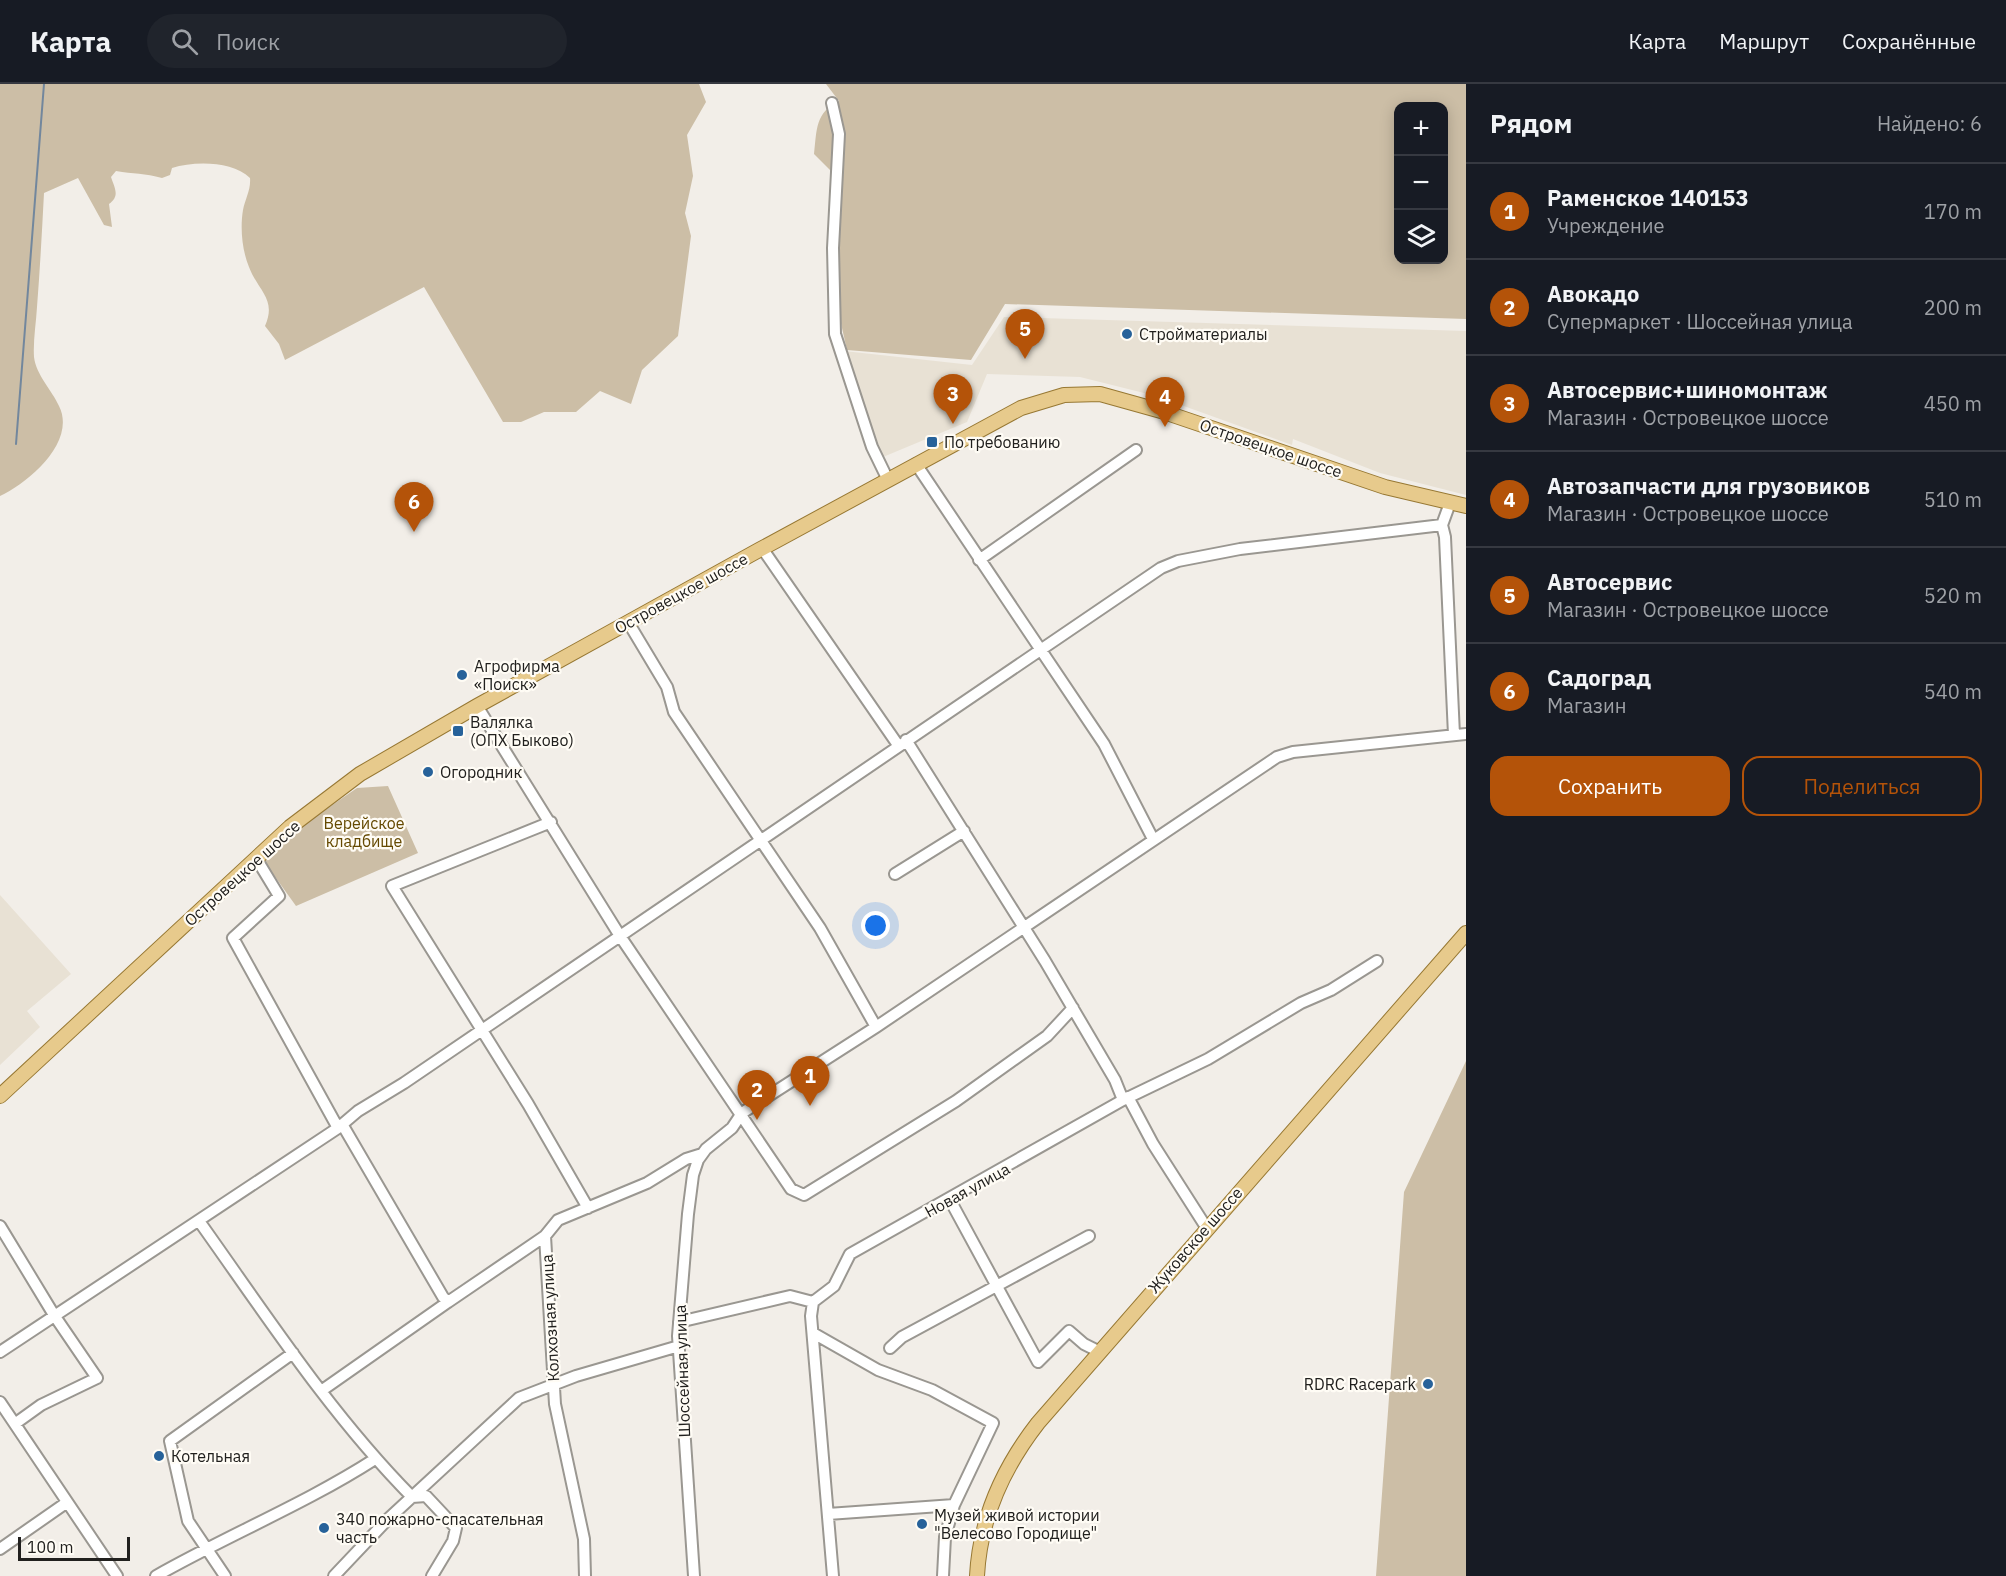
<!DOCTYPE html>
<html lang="ru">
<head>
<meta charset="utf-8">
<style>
	body { margin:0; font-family:"IBM Plex Sans",sans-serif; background:#20242c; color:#f1f3f6 }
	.controls { position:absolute; right:18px; top:18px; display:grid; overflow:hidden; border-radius:12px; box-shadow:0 3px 15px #0003 }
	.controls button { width:54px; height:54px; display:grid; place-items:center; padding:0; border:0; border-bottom:2px solid #363941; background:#171b24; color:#f1f3f6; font:30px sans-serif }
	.scale { position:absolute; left:18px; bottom:15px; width:112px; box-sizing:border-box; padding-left:6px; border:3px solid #21201e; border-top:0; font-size:16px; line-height:21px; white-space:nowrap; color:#21201e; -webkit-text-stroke:4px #fffcf5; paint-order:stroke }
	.you { position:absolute; left:876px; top:842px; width:21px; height:21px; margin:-15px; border:4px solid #fff; border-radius:50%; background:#1a73e8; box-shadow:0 0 0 9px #1a73e833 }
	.badge { display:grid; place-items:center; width:39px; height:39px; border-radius:50%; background:#b45309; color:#fff; font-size:20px; font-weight:700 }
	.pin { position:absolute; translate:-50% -50px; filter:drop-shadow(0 2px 3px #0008) }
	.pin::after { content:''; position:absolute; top:32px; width:21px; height:18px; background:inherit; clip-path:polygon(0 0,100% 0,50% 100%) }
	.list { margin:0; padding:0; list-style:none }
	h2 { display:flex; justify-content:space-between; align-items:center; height:78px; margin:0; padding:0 24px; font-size:26px }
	h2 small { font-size:20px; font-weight:400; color:#9ea1a6 }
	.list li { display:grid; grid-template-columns:39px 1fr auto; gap:18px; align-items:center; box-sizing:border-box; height:96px; padding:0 24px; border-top:2px solid #363941 }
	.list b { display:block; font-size:22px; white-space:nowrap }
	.list p { margin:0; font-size:20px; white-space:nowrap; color:#9ea1a6 }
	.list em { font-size:20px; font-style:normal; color:#9ea1a6 }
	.actions { display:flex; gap:12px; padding:18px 24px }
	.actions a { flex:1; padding:14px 0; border:2px solid #b45309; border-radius:18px; text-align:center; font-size:21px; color:#b45309 }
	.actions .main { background:#b45309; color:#fff }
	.icon { flex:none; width:33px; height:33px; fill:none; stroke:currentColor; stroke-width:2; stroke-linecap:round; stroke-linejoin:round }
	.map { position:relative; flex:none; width:1466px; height:1492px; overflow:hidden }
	header { display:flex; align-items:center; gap:36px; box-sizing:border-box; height:84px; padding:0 30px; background:#171b24; border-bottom:2px solid #363941 }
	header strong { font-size:28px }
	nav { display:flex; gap:33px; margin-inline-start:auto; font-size:21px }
	.search { width:420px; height:54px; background:#20242c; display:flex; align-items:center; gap:15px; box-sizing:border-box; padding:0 21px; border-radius:33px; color:#9ea1a6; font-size:22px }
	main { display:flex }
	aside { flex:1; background:#171b24 }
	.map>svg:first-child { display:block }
</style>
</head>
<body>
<header>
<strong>Карта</strong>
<div class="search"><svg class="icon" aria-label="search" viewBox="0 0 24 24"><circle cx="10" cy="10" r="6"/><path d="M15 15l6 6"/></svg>Поиск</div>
<nav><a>Карта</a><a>Маршрут</a><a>Сохранённые</a></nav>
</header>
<main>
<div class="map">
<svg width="1466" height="1492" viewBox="0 0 1466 1492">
	<rect width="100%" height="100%" fill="#f2eee8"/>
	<!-- built -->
	<path fill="#e8e1d4" d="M1004,233L1466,247V411L1380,389L1293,355L1292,361L1156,312L1080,293L987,290L967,338L883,373L844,267L972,281Z
		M0,811L71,890L27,927L40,943L0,981Z"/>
	<!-- green -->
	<path fill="#ccbea6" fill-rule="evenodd" d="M0,0H699L706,18L687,51L693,92L685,129L691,152L678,252L642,286L631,320L600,307L576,328H544L521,338H503L424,203L285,276L279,260L265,242C277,215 258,207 249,183C242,166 240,144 243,126C245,115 251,106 250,94C232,77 195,77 172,84L170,91L162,94C145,89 133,90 116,87L111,93C115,105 120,112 109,120L112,143L104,141L78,94L44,109C42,147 40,185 37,223C36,240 33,257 34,273C36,291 52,306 59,322C77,358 28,399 0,412Z
		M826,0H1466V235L1005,220L971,276L847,266L837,222L830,86L814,70C817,45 815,29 839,17ZM1398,22H1444V176H1398Z
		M388,702L418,769L296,822L263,776L306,739L357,704Z
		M1466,977V1492H1376L1404,1108Z"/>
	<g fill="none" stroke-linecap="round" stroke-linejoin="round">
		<!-- stream -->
		<path stroke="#72879d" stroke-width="2" d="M16,360L44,0"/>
		<defs>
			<path id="minor" d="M832,19L839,50L833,164L835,250L872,363L888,396
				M916,380L1104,660L1153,755
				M1450,419L1442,441L1445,453L1454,651
				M762,464L898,661
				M979,476L1136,366
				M628,538L667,603L674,628L820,844L876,943
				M477,622L620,852L791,1105L804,1111L956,1017L1047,952L1073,924
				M906,656L1045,877L1115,996L1123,1016
				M551,738L392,802L528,1020L588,1124
				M256,774L279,812L233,854L338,1044
				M895,790L964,747
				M1128,1013L1153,1060L1206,1143
				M342,1040L443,1213L448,1218L545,1152
				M950,1116L1038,1278L1069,1247L1084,1260L1098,1267
				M199,1137C266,1231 330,1330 412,1413L426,1412L456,1444L453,1457L432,1492
				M0,1142L54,1231L97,1294L41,1321L16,1339
				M679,1238L790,1212L813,1218
				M813,1249L878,1286L932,1306L993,1339L954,1421L945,1453L943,1492
				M890,1264L902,1253L1089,1152
				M0,1268L338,1044L358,1027L404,999L1161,484L1178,477L1240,465L1442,441
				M321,1307L448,1218
				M0,1318L117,1492
				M828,1430L954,1421
				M0,1465L66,1419
				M156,1492C228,1451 305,1420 375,1375
				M225,1492L188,1437L170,1357L293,1269
				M334,1492L387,1436L519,1314L576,1292L679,1262
				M585,1492L584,1455L555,1320L545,1152L558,1136L647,1099L686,1075L702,1070
				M694,1492L678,1252L688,1130L693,1091L698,1076L706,1065L732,1044L742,1029L876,943L1277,673L1293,668L1466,650
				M833,1492L811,1232L813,1218L834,1202L850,1170L1123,1016L1208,975L1301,919L1331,906L1377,877"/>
			<path id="major" d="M0,1012L290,743L360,690L477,622L759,466L1021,324L1064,311L1100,310L1161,327L1385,403L1466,422
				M977,1492C980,1434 1003,1384 1038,1339L1466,849"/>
		</defs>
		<!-- minor casing -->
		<use href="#minor" stroke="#9a9791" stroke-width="14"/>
		<!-- major casing -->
		<use href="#major" stroke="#977833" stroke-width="16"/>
		<!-- minor -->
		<use href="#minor" stroke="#fff" stroke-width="10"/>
		<!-- major -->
		<use href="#major" stroke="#e7ca8c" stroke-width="14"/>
	</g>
	<!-- markers -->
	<g fill="#27629a" stroke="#fffcf5" stroke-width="2">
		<circle cx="1127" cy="250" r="6"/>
		<rect x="926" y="352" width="12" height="12" rx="3"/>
		<circle cx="462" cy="591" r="6"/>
		<rect x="452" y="641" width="12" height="12" rx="3"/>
		<circle cx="428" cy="688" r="6"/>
		<circle cx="1428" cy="1300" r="6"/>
		<circle cx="159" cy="1372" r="6"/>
		<circle cx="922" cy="1440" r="6"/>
		<circle cx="324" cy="1444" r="6"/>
	</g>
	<g text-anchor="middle" stroke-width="4.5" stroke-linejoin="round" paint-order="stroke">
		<!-- poi labels -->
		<g font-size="16" fill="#21201e" stroke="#fffcf5" text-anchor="start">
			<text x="1139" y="256">Стройматериалы</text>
			<text x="944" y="364">По требованию</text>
			<text x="474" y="588">Агрофирма<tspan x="474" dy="18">«Поиск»</tspan></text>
			<text x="470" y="644">Валялка<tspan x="470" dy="18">(ОПХ Быково)</tspan></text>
			<text x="440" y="694">Огородник</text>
			<text x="1416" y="1306" text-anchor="end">RDRC Racepark</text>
			<text x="171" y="1378">Котельная</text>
			<text x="934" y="1437">Музей живой истории<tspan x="934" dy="18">"Велесово Городище"</tspan></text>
			<text x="336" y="1441">340 пожарно-спасательная<tspan x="336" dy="18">часть</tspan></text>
		</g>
		<!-- street labels -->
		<g font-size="16" fill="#21201e" stroke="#fffcf5">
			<text transform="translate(1271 364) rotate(19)" y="6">Островецкое шоссе</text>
			<text transform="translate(681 509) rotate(-29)" y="6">Островецкое шоссе</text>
			<text transform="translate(242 789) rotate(-42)" y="6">Островецкое шоссе</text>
			<text transform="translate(967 1106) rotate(-29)" y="6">Новая улица</text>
			<text transform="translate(1195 1156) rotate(-49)" y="6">Жуковское шоссе</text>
			<text transform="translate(550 1234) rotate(-93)" y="6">Колхозная улица</text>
			<text transform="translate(682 1287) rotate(-92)" y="6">Шоссейная улица</text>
		</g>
		<!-- park labels -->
		<g font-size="16" fill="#654901" stroke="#fffcf5">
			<text x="364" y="745">Верейское<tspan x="364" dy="18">кладбище</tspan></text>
		</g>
	</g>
</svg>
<div class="controls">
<button>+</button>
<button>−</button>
<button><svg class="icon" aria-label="layers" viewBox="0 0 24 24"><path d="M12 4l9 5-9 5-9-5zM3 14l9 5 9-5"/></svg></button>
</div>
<div class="scale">100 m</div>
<div class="you"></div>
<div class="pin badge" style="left:810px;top:1022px">1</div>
<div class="pin badge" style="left:757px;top:1036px">2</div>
<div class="pin badge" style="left:953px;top:340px">3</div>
<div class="pin badge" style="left:1165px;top:343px">4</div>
<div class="pin badge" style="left:1025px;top:275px">5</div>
<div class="pin badge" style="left:414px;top:448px">6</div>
</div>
<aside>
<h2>Рядом<small>Найдено: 6</small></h2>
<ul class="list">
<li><span class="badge">1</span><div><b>Раменское 140153</b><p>Учреждение</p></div><em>170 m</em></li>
<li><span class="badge">2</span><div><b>Авокадо</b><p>Супермаркет · Шоссейная улица</p></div><em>200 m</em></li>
<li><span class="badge">3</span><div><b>Автосервис+шиномонтаж</b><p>Магазин · Островецкое шоссе</p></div><em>450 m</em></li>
<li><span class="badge">4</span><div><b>Автозапчасти для грузовиков</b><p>Магазин · Островецкое шоссе</p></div><em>510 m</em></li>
<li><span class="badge">5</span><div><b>Автосервис</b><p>Магазин · Островецкое шоссе</p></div><em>520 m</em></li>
<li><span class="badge">6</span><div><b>Садоград</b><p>Магазин</p></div><em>540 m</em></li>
</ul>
<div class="actions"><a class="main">Сохранить</a><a>Поделиться</a></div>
</aside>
</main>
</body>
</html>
